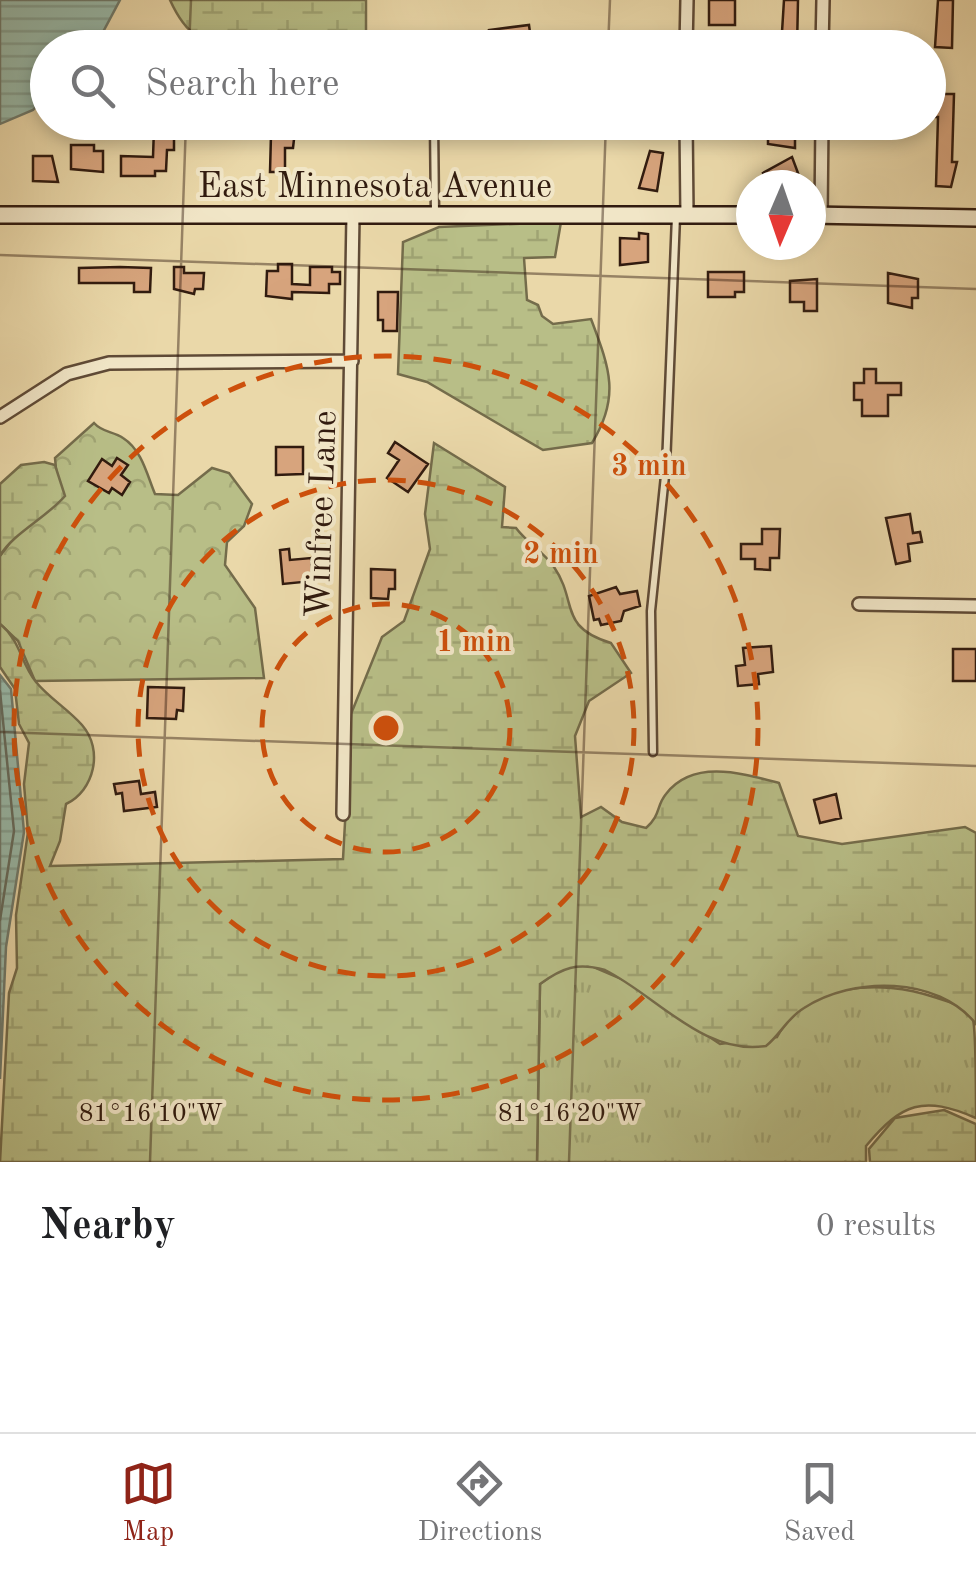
<!DOCTYPE html>
<html lang="en">
<head>
<meta charset="utf-8">
<style>
	body { margin:0; font-family:"Old Standard TT",serif; background:#f2f2f2; color:#202124 }
	.compass { position:absolute; left:736px; top:170px; width:90px; height:90px; border-radius:50%; background:#fff; box-shadow:0 5px 15px #0003; rotate:182deg }
	.list { margin:0; padding:0; list-style:none }
	h2 { display:flex; justify-content:space-between; align-items:center; height:130px; margin:0; padding:0 40px; font-size:42px }
	h2 small { font-size:32px; font-weight:400; color:#757577 }
	.icon { flex:none; width:55px; height:55px; fill:none; stroke:currentColor; stroke-width:2; stroke-linecap:round; stroke-linejoin:round }
	.map { position:relative; flex:none; width:976px; height:1162px; overflow:hidden }
	.search { position:absolute; background:#fff; box-shadow:0 5px 15px #0003; left:30px; right:30px; top:30px; height:110px; display:flex; align-items:center; gap:25px; box-sizing:border-box; padding:0 35px; border-radius:55px; color:#757577; font-size:38px }
	.sheet { height:270px; background:#fff }
	nav { display:flex; justify-content:space-around; align-items:center; box-sizing:border-box; height:140px; border-top:2px solid #e0e0e0; background:#fff; font-size:28px; color:#757577 }
	nav a { display:grid; justify-items:center; gap:5px }
	nav .on { color:#8f2418 }
	.map>svg:first-child { display:block }
</style>
</head>
<body>
<div class="map">
<svg width="976" height="1162" viewBox="0 0 976 1162">
	<defs>
		<pattern id="grass-tufts" width="24" height="20" patternUnits="userSpaceOnUse" patternTransform="scale(2.5)"><rect width="24" height="20" fill="#b8be87"/><path d="M3 7l-1-3M5 7V3M7 7l1-3M15 17l-1-3M17 17v-4M19 17l1-3" fill="none" stroke="#9fa373"/></pattern>
		<pattern id="forest-crowns" width="20" height="18" patternUnits="userSpaceOnUse" patternTransform="scale(2.5)"><rect width="20" height="18" fill="#b8be87"/><path d="M2 6a3 3 0 1 1 6 0M12 15a3 3 0 1 1 6 0" fill="none" stroke="#9fa373"/></pattern>
		<pattern id="wetland-marsh" width="20" height="14" patternUnits="userSpaceOnUse" patternTransform="scale(2.5)"><rect width="20" height="14" fill="#b8be87"/><path d="M1 5h8M5 5V1M11 12h8M15 12V8" fill="none" stroke="#9fa373"/></pattern>
		<pattern id="water-rules" width="6" height="5" patternUnits="userSpaceOnUse" patternTransform="scale(2.5)"><rect width="6" height="5" fill="#98baaa"/><path d="M0 2.5h6" fill="none" stroke="#839f91"/></pattern>
	</defs>
	<rect width="100%" height="100%" fill="#ead8a9"/>
	<filter id="stains"><feTurbulence type="fractalNoise" baseFrequency=".002" numOctaves="4"/><feColorMatrix values="0 0 0 0 .2 0 0 0 0 .09 0 0 0 0 .02 0 0 0 .5 -.17"/></filter>
	<radialGradient id="worn" r=".72"><stop offset=".6" stop-color="#630" stop-opacity="0"/><stop offset="1" stop-color="#630" stop-opacity=".3"/></radialGradient>
	<!-- grass -->
	<path fill="url(#grass-tufts)" stroke="#746c4b" stroke-width="2.5" d="M589,965L624,980L720,1044L777,1037C807,982 881,979 934,997C950,1002 963,1005 973,1019C976,1034 976,1097 976,1118C923,1095 902,1103 866,1146V1162H537L540,984L563,967Z"/>
	<!-- forest -->
	<path fill="url(#forest-crowns)" stroke="#746c4b" stroke-width="2.5" d="M94,423C103,433 113,431 123,438C142,450 147,475 155,494L178,495L212,468L229,473L252,504L244,526L227,542L225,565L255,608L264,678L35,681L18,641L0,624V556L57,480L55,458Z"/>
	<!-- wetland -->
	<path fill="url(#wetland-marsh)" stroke="#746c4b" stroke-width="2.5" d="M170,0H366V47H255L240,33C206,55 184,31 170,0Z
		M561,222L555,257L524,258L527,300L538,305L542,316L553,324L591,319C609,367 621,396 592,443L543,450L427,382L398,374L403,242L439,227Z
		M434,443L505,487L502,527L516,528C528,544 543,551 554,567C578,602 558,627 611,643L631,673L589,701L575,736L581,817L601,807L622,822L646,828C661,815 656,806 666,794C693,759 741,773 779,783L798,836L842,844L965,827L976,833V1024C938,976 853,976 804,1008C787,1018 781,1034 766,1046C704,1056 657,996 605,970C577,962 562,968 540,984L537,1162H0L9,993L17,968L16,915L28,832L24,784L29,743L19,724L15,689L0,667V624C21,641 20,662 36,682C49,698 68,709 82,725C104,750 94,791 66,804L60,841L50,866L343,859L351,714L382,637L404,621L430,549L425,514Z
		M44,462L55,465L65,496C46,518 12,534 0,556V484L21,465Z
		M944,1110L976,1124V1162H870L869,1149L895,1118Z"/>
	<!-- water -->
	<path fill="url(#water-rules)" stroke="#6f7a6c" stroke-width="2.5" d="M0,0H120L95,47L48,48L47,96L33,110L0,124Z
		M0,675L11,689L24,832L6,947L0,1079Z"/>
	<g fill="none" stroke-linecap="round" stroke-linejoin="round">
		<!-- shore -->
		<path stroke="#646a5c" stroke-width="2.5" d="M0,691L14,831L0,920"/>
	</g>
	<!-- building -->
	<path fill="#d7a47d" stroke="#311b0f" stroke-width="2.5" d="M709,0H735V25H709Z
		M784,0H798L797,48H781Z
		M938,0H953L952,48L935,47Z
		M529,25L531,40L525,41L526,48H491L489,30Z
		M446,34V46L396,48L395,36Z
		M934,94H954L952,162H957L951,187L936,186L938,117H930Z
		M286,122H296L293,148H285V172H270L271,135H286Z
		M781,122H795V148L768,144V124Z
		M154,128H165V135H174V150H167L166,171H155V176H121V156L153,157Z
		M71,145H94V151H103V172L71,169Z
		M650,151L663,153L657,191L639,188Z
		M33,156H52L58,182L33,181Z
		M792,157L798,173L768,185L763,173Z
		M639,233L648,234V262L620,265V238L639,239Z
		M278,264H292V284L310,285V267H332V272H340V284H329V293L292,292V299L266,296L267,271H278Z
		M120,267L151,268L150,292H134V283H79V268Z
		M174,267H184V273H204L203,289H195L194,294L174,289Z
		M708,272H744V292H735V297H708Z
		M888,273L918,279V298H912V308L888,303Z
		M817,279V311H804V302H790V281Z
		M378,292H398L397,331H383V320H378Z
		M864,369H876V383H901V395H888V416H862V400H854V383H864Z
		M395,442L428,464L408,492L387,478L399,460L388,453Z
		M276,447H303V474L276,475Z
		M117,458L128,465L121,475L130,482L122,495L112,488L109,493L88,481L102,459L112,466Z
		M910,514L913,533L920,532L922,542L908,544L910,561L896,564L886,518Z
		M762,529H780L779,558H770V570L755,569V559H741V544H762Z
		M289,549L290,560L311,558L313,581L283,584L280,550Z
		M371,569L395,570V589H389L388,599L371,598Z
		M616,587L620,594L637,591L640,606L624,611L621,621L601,625L599,619L594,620L589,596Z
		M771,646L773,672L758,674L759,684L738,686L736,666L745,665L743,648Z
		M953,649H976V681H953Z
		M148,687L184,688L183,711L177,710L176,719L147,718Z
		M139,781L141,794L155,792L157,807L124,811L122,793L116,794L114,784Z
		M836,794L841,818L820,823L814,800Z"/>
	<g fill="none" stroke-linecap="round" stroke-linejoin="round">
		<defs>
			<path id="lane" d="M434,122L435,214
				M653,752L651,611L666,466L676,216"/>
			<path id="street" d="M686,48L687,0
				M822,48L823,0
				M686,122L687,215
				M821,215L822,122
				M0,417L67,374L109,363L352,361
				M859,604L976,606
				M343,814L353,215"/>
			<path id="secondary" d="M0,215H751
				M811,215L976,218"/>
		</defs>
		<!-- lane casing -->
		<use href="#lane" stroke="#5f4a36" stroke-width="11"/>
		<!-- street casing -->
		<use href="#street" stroke="#5f4a36" stroke-width="16"/>
		<!-- secondary casing -->
		<use href="#secondary" stroke="#311b0f" stroke-width="20"/>
		<!-- lane -->
		<use href="#lane" stroke="#f1e6c7" stroke-width="6"/>
		<!-- street -->
		<use href="#street" stroke="#f1e6c7" stroke-width="11"/>
		<!-- secondary -->
		<use href="#secondary" stroke="#f1e6c7" stroke-width="15"/>
	</g>
	<!-- ticks -->
	<path fill="none" stroke="#311b0f" stroke-width="2.5" stroke-opacity="0.45" d="M189,48L191,0M608,48L610,0M0,255L976,289M0,732L976,766M150,1162L186,122M569,1162L606,122"/>
	<!-- distance rings -->
	<g fill="none" stroke="#cd500c" stroke-width="5" stroke-dasharray="18 12">
		<circle cx="386" cy="728" r="124"/>
		<circle cx="386" cy="728" r="248"/>
		<circle cx="386" cy="728" r="372"/>
	</g>
	<g text-anchor="middle" stroke-width="8" stroke-linejoin="round" paint-order="stroke">
		<!-- street labels -->
		<g font-size="35" fill="#311b0f" stroke="#f1e6c7">
			<text x="375" y="197">East Minnesota Avenue</text>
			<text transform="translate(320 514) rotate(-88)" y="12">Winfree Lane</text>
		</g>
	</g>
	<g font-size="25" text-anchor="middle" fill="#311b0f" stroke="#f1e6c7" stroke-width="8" stroke-linejoin="round" paint-order="stroke">
		<text x="151" y="1121">81°16'10"W</text>
		<text x="570" y="1121">81°16'20"W</text>
	</g>
	<circle cx="386" cy="728" r="15" fill="#cd500c" stroke="#f1e6c7" stroke-width="5"/>
	<g font-size="30" text-anchor="middle" font-weight="bold" fill="#cd500c" stroke="#f1e6c7" stroke-width="8" stroke-linejoin="round" paint-order="stroke">
		<text x="649" y="475">3 min</text>
		<text x="561" y="563">2 min</text>
		<text x="474" y="651">1 min</text>
	</g>
	<rect width="100%" height="100%" filter="url(#stains)"/>
	<rect width="100%" height="100%" fill="url(#worn)"/>
</svg>
<svg class="compass" viewBox="-18 -18 36 36"><path d="M0-13l5 13h-10z" fill="#e53935"/><path d="M0 13l5-13h-10z" fill="#757577"/></svg>
<div class="search"><svg class="icon" aria-label="search" viewBox="0 0 24 24"><circle cx="10" cy="10" r="6"/><path d="M15 15l6 6"/></svg>Search here</div>
</div>
<section class="sheet">
<h2>Nearby<small>0 results</small></h2>
<ul class="list">
</ul>
</section>
<nav>
<a class="on"><svg class="icon" aria-label="map" viewBox="0 0 24 24"><path d="M3 6l6-2 6 2 6-2v14l-6 2-6-2-6 2zM9 4v14M15 6v14"/></svg>Map</a>
<a><svg class="icon" aria-label="directions" viewBox="0 0 24 24"><path d="M12 3l9 9-9 9-9-9zM9 14v-3h6M13 9l2 2-2 2"/></svg>Directions</a>
<a><svg class="icon" aria-label="saved" viewBox="0 0 24 24"><path d="M7 4h10v16l-5-4-5 4z"/></svg>Saved</a>
</nav>
</body>
</html>
